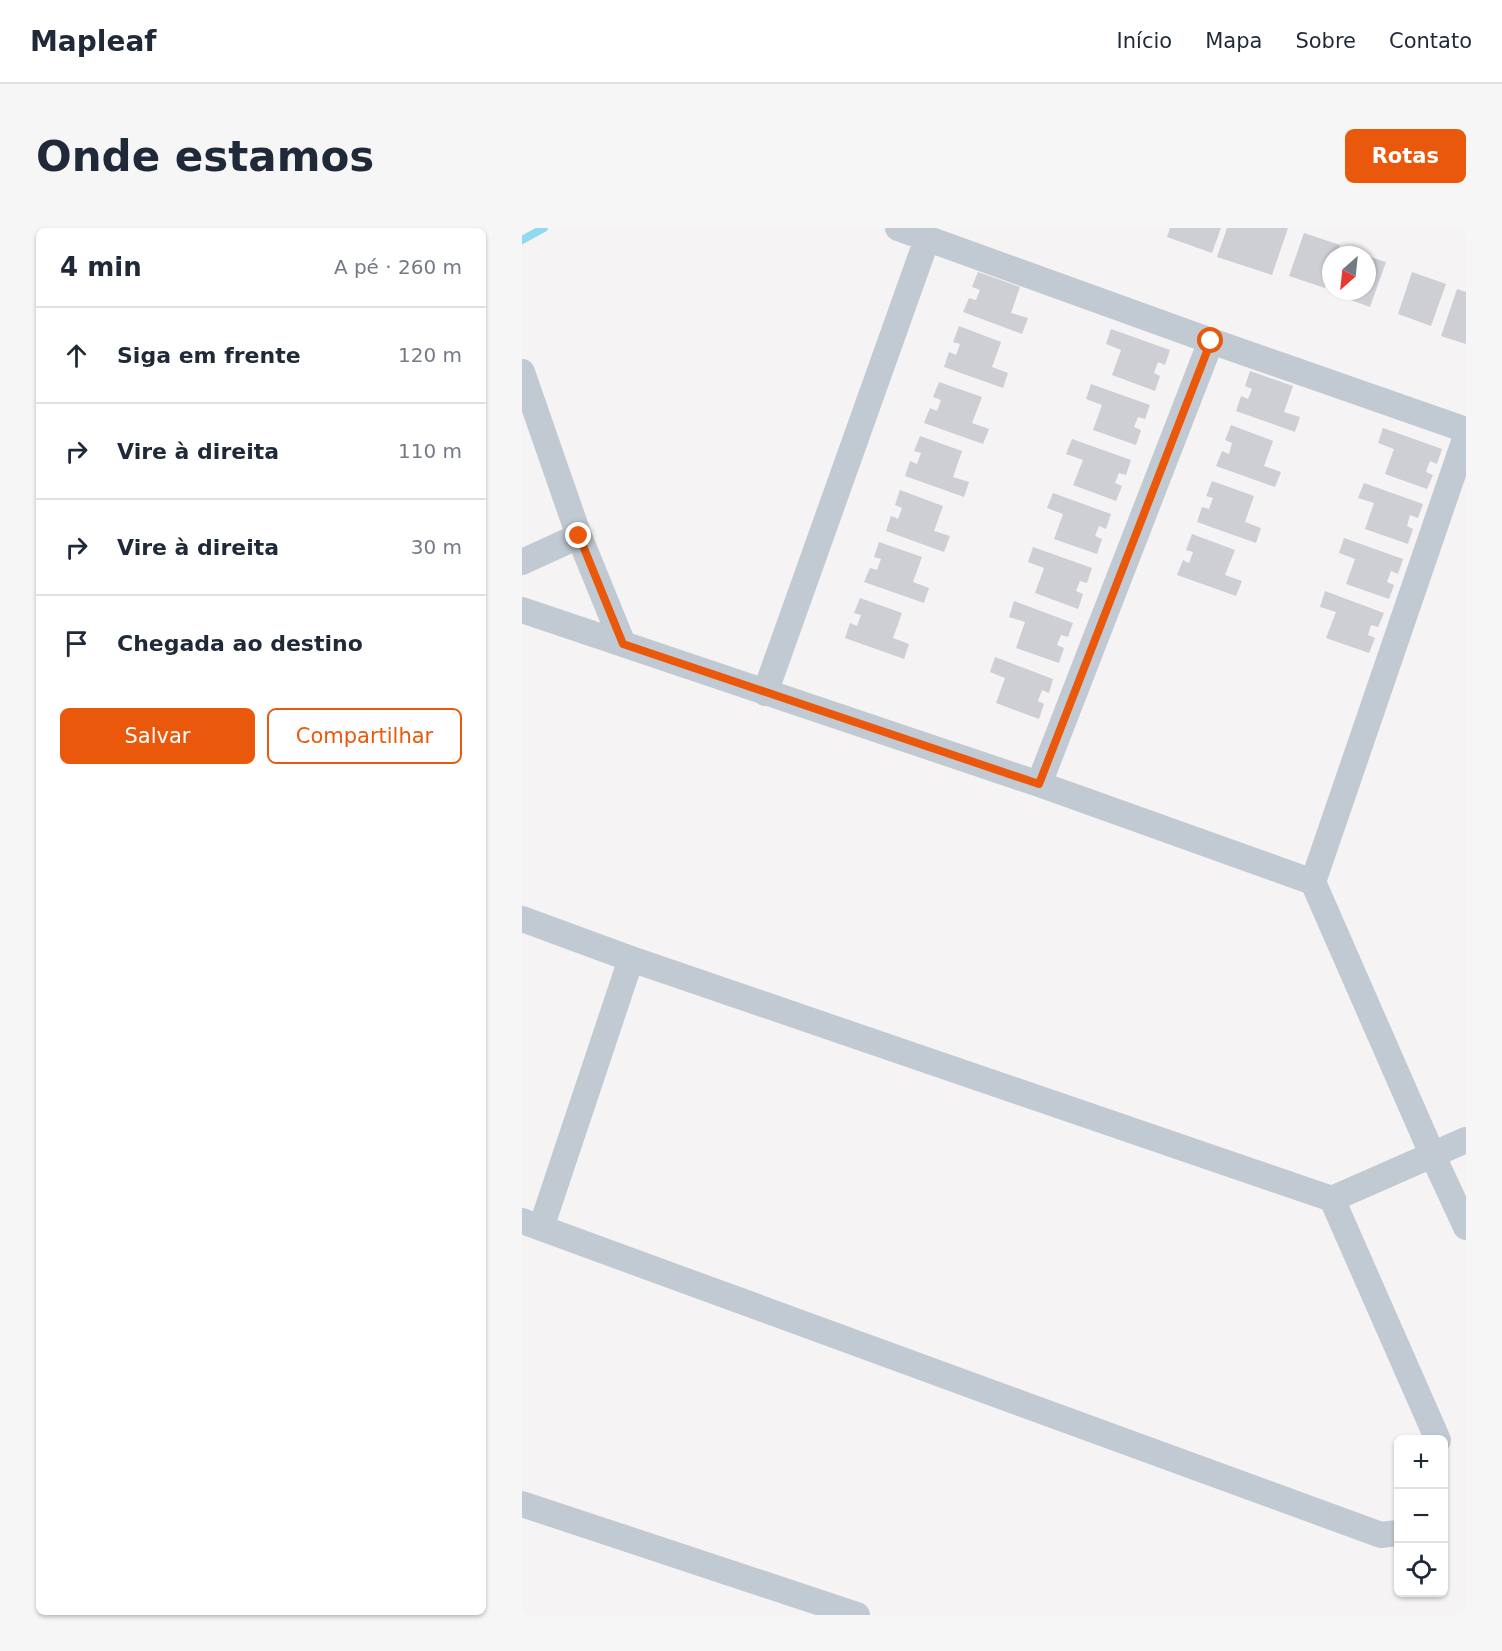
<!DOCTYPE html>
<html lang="pt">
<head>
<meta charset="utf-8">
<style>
	body { margin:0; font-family:"DejaVu Sans",sans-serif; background:#f6f6f7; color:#1f2937 }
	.controls { position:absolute; right:18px; bottom:18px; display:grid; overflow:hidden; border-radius:9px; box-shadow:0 2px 4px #0004 }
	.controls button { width:54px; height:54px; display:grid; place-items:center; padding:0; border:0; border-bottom:2px solid #e0e1e3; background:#fff; color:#1f2937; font:30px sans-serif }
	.compass { position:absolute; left:800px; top:18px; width:54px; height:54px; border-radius:50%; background:#fff; box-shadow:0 2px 4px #0004; rotate:207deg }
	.stop { position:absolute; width:18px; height:18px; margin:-14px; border:4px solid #ea580c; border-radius:50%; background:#fff }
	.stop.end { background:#ea580c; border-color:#fff; box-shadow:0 2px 6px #0008 }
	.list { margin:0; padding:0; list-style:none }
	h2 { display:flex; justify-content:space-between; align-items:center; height:78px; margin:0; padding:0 24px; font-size:26px }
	h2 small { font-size:20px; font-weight:400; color:#747a83 }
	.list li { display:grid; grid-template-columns:39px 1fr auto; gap:18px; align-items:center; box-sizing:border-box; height:96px; padding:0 24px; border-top:2px solid #e0e1e3 }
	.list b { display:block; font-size:22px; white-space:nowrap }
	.list em { font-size:20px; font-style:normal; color:#747a83 }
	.actions { display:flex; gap:12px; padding:18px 24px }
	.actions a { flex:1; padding:14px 0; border:2px solid #ea580c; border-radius:9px; text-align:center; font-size:21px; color:#ea580c }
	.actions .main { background:#ea580c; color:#fff }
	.icon { flex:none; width:33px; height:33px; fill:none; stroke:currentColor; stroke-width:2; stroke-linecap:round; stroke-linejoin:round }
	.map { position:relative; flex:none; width:944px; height:1387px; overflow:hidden; border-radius:9px }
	header { display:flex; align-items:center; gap:36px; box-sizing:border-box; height:84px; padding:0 30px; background:#fff; border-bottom:2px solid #e0e1e3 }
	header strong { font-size:28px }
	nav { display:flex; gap:33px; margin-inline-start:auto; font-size:21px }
	.intro { display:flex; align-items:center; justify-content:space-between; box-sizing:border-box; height:144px; padding:0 36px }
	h1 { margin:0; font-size:42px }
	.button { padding:15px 27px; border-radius:9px; background:#ea580c; color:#fff; font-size:21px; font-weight:700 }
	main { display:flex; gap:36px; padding:0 36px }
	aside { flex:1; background:#fff; border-radius:9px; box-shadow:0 2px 4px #0004 }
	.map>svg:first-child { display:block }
</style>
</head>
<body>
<header>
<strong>Mapleaf</strong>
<nav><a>Início</a><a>Mapa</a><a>Sobre</a><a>Contato</a></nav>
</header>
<div class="intro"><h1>Onde estamos</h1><a class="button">Rotas</a></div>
<main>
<aside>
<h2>4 min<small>A pé · 260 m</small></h2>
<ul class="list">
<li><svg class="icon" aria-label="ahead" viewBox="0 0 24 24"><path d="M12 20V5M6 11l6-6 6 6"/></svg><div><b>Siga em frente</b></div><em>120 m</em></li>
<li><svg class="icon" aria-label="right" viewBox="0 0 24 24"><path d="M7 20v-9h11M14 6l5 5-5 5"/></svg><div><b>Vire à direita</b></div><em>110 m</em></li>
<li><svg class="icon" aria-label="right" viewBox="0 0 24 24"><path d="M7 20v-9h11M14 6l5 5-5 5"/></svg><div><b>Vire à direita</b></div><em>30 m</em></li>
<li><svg class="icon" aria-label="arrive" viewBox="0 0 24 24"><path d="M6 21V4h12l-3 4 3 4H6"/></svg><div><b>Chegada ao destino</b></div></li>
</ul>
<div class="actions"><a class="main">Salvar</a><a>Compartilhar</a></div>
</aside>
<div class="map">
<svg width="944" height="1387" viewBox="0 0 944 1387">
	<rect width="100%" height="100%" fill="#f5f3f3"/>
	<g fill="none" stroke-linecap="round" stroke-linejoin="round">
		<!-- stream -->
		<path stroke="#90daee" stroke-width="8" d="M0,12L22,0"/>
	</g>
	<!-- building -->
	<path fill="#cdcfd5" d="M648,0H699L690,25L645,9Z
		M705,0H766L750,47L695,29Z
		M782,5L818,17L814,27H809V43L803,60L767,48Z
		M845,28L864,34L848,79L815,67L817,63H845Z
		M456,44L498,59L489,85L506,90L500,106L441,84L447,70L454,72L458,62L450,59Z
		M890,44L924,56L909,98L876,86Z
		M935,61L944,64V116L919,108Z
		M437,98L479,114L470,139L486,145L481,160L422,139L427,124L434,127L438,116L431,114Z
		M589,101L648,122L643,137L636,134L632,145L638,148L633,163L590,147L599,122L584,116Z
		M728,143L771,158L762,184L778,189L773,204L714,183L719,168L726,171L730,161L723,158Z
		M417,154L460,169L450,195L467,201L461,216L402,195L408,180L415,183L419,172L411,169Z
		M569,156L628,177L623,191L616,189L612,199L619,202L614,217L571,202L580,177L564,171Z
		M709,197L751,213L742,238L759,244L753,259L694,238L700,223L707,226L710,215L703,212Z
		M861,200L920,221L915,236L908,233L904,244L911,247L905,261L863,246L872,221L856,215Z
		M398,208L440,223L431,249L447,254L442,269L383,248L388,233L395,236L399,225L392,223Z
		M550,211L609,232L604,247L597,245L593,255L600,258L594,273L551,257L561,232L544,226Z
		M690,253L732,268L723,294L739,300L734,315L675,294L680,279L687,281L691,270L684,268Z
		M842,255L901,276L896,290L888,287L885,298L891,301L886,316L843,301L852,275L836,270Z
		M378,262L421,278L412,303L428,308L422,324L364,303L369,288L376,291L380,280L373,277Z
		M531,265L589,286L584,301L577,298L573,308L580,311L575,326L532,311L541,286L525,280Z
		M670,306L713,322L703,347L720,353L714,368L655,347L661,332L667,335L671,324L664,322Z
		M822,310L881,331L876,346L869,343L865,354L872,357L867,371L824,356L833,331L817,325Z
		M357,314L400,329L391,354L407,360L402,375L342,354L348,340L355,342L359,331L352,329Z
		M511,319L570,340L565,355L558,353L554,363L561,366L556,381L513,365L522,340L506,334Z
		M803,363L862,385L856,399L849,397L846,407L853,410L847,425L804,410L814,384L798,379Z
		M338,370L380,385L371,410L387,416L382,431L323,410L328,395L335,398L339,387L332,385Z
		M492,373L551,395L546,409L539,407L535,417L542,420L537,435L494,420L503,394L487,389Z
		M473,429L531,451L527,465L520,462L516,473L522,476L517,491L474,475L483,450L468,444Z"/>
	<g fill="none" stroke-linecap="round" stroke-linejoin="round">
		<!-- minor -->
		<path stroke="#c1cad2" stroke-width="26" d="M376,0L689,113L944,202
			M0,144L57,308L101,416
			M0,334L57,308
			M0,382L517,556L791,654L911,928L944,999
			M243,465L405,11
			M517,556L689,113
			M791,654L944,208
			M0,691L109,731L810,971L916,1212
			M810,971L944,912
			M0,993L859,1307L876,1305
			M19,1000L109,731
			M0,1276L335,1387"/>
	</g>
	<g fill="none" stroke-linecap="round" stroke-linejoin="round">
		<!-- route -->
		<path stroke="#ea580c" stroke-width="8" d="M57,308L101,416L517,556L689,113"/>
	</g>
</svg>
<div class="controls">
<button>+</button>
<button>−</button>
<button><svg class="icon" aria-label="locate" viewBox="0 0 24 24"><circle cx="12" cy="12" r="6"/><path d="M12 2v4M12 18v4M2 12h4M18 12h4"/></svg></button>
</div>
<svg class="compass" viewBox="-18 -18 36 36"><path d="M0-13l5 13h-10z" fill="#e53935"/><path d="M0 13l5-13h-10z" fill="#747a83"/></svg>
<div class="stop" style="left:689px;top:113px"></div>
<div class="stop end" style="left:57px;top:308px"></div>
</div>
</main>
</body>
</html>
